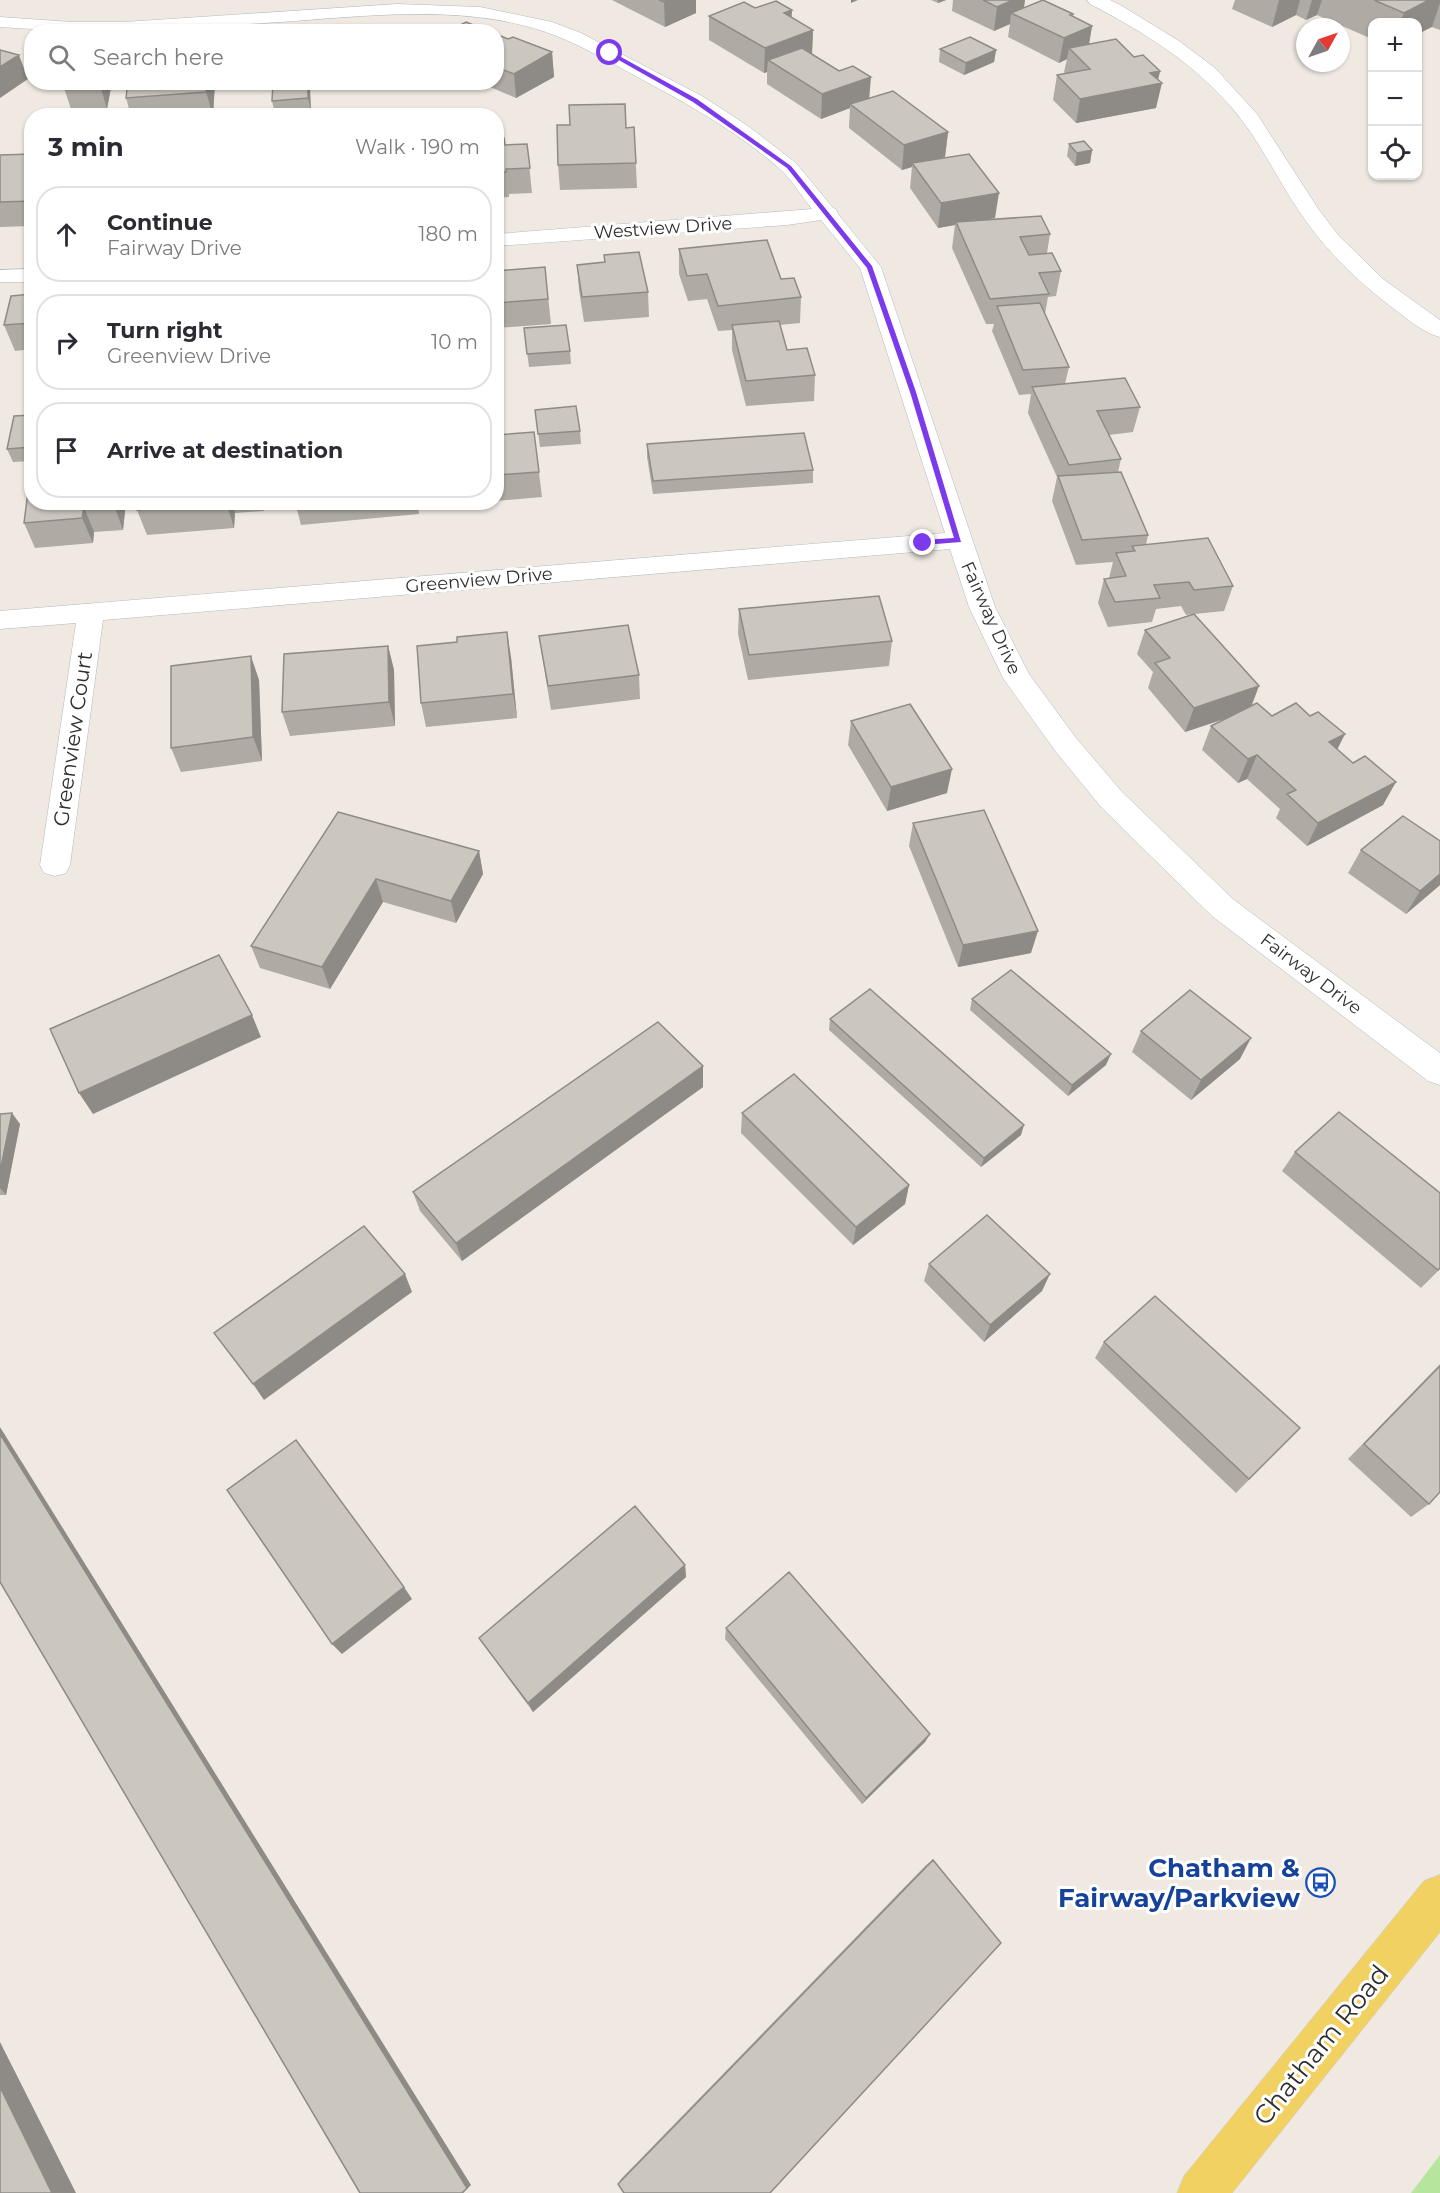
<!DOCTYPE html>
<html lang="en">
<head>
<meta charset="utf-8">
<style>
	body { margin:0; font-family:Montserrat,sans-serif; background:#f7f7f7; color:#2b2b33 }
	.controls { position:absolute; right:18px; top:18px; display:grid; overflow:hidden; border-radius:12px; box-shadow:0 2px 4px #0004 }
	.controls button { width:54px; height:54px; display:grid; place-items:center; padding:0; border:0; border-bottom:2px solid #e1e1e2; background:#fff; color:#2b2b33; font:30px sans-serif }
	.compass { position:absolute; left:1296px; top:18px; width:54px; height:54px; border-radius:50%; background:#fff; box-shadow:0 2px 4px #0004; rotate:50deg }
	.stop { position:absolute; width:18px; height:18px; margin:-14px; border:4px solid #7c3aed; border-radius:50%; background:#fff }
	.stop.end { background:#7c3aed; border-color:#fff; box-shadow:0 2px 6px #0008 }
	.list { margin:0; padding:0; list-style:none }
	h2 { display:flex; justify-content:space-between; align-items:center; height:78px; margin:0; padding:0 24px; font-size:26px }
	h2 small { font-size:20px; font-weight:400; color:#7c7c81 }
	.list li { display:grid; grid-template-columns:39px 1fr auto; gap:18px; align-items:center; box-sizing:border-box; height:96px; margin:0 12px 12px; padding:0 12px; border:2px solid #e1e1e2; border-radius:24px }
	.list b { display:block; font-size:22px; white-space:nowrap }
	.list p { margin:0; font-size:20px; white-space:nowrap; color:#7c7c81 }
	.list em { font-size:20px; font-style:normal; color:#7c7c81 }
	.icon { flex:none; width:33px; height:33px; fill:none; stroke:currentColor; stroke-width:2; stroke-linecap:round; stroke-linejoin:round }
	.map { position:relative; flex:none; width:1440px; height:2193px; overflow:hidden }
	.search { position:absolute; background:#fff; box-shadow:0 2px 4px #0004; left:24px; top:24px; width:480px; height:66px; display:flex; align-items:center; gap:15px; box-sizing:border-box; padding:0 21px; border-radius:24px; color:#7c7c81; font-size:22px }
	.panel { position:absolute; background:#fff; box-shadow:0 2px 4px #0004; left:24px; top:108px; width:480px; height:402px; border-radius:24px }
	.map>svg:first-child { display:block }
</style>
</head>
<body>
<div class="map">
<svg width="1440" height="2193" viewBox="0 0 1440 2193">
	<rect width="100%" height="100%" fill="#efe9e1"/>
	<!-- green -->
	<path fill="#b6e59e" d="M1440,2155V2193H1411Z"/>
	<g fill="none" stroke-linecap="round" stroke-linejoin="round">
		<defs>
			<path id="minor" d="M1087,0H1110L1122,6L1179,41L1215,68L1257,114L1319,210L1339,236L1383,279L1440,320V337C1423,333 1408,319 1394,309C1357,281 1325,250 1299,211C1276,177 1259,139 1232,108C1193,62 1142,31 1090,4Z
				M397,4L480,7L552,22L581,33L702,96L748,126L796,163L833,208L836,209L838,214L881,267L995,607L1029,674L1076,738L1122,792L1234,900L1440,1053V1085L1428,1081L1212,916L1102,808L1056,752L1003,678L969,607L950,549L103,620L70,865L66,873L55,876L44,873L40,865L76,623L0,629V611L945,533L860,268L821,220L787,225L496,246V234L812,209C802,197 793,181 781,170C743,136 697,109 652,85C617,66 581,44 543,31C460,4 367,16 281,22C186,28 95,34 0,27V17L72,22H124Z
				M32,269V282H0V270Z"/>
			<path id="major" d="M1440,1875V1932L1232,2193H1177L1184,2176L1424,1881Z"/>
		</defs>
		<!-- minor casing -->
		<use href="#minor" stroke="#b4b7c1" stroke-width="1"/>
		<!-- major casing -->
		<use href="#major" stroke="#c9c9c9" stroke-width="1"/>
		<!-- minor -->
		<use href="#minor" fill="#fff" fill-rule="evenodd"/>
		<!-- major -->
		<use href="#major" fill="#f2d163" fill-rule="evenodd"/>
	</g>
	<!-- wall -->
	<path fill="#afaba4" d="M612,0H696V13L665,27Z
		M931,0H946L938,3Z
		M953,0H1025L1024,8L1073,16L1092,26L1089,44L1134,57L1160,71L1158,79L1156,108L1076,123L1053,100L1057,75L1066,74L1064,72L1067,59L1059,63L1008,37L1010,24L994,31L952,11Z
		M1235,0H1440V30L1418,22H1372V39L1317,15L1306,20L1296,15L1272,27L1232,9Z
		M755,8L792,18L813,30L812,54L869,98L948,132L945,157L936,159L995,218L982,220L1050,234L1047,253L1061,271L1056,296L1048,297L1045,314L1069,367L1065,384L1140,407L1133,432L1109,435L1121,459L1118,472L1148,535L1146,545L1233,586L1224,611L1195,614L1251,706L1272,716L1337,749L1383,805L1307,846L1276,818L1280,809L1247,779L1238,783L1202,750L1211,726L1228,718L1185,732L1148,688L1153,672L1137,654L1145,630L1192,614L1186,615L1181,606L1156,609L1152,622L1108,627L1098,603L1104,579L1109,578L1113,562L1076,565L1052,501L1057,477L1028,413L1031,394L1019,395L992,331L994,324H986L952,248L955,225L938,228L910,188L912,167L902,170L849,128L850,108L821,119L767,84V72L764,73L709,40V16Z
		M496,34L508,39L552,52L554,77L516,98L490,87L489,84L486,82H496Z
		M940,49L996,50L994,62L964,75L939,62Z
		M41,82H112L107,109L72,112L64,88L44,89Z
		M215,82L213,116H131L126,98Z
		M310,90L311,111L275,114L272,101Z
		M634,127L637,188L560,190L558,165L626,128Z
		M496,139L505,145L527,144L532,193L509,194V197L496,198Z
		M1069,144L1092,150L1090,163L1075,166L1067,156Z
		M32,154V226L0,227V155Z
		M679,249L781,279L801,297L800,323L780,325L787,350L815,375L814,401L746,406L732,350V330L718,331L707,299L688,301L679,274Z
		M604,255L648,292L649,317L584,322L579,290L577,265L604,263Z
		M545,267L551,324L496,328V271Z
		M32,294V349L15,351L4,325Z
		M524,328L570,351L571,364L529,367Z
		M535,410L580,431L581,444L540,447Z
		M32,415V461L13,462L7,449Z
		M534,432L542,497L496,501V435Z
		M647,444L813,470V483L653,494L647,457Z
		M32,502H126L123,530L94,532L93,543L35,548L24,523Z
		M138,502H265L264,511L235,513L234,528L147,535L137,510Z
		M295,502H418L419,514L301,525Z
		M454,502H475L454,504Z
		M739,609L892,641L889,666L748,680L738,634Z
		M539,636L639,675L640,699L551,710Z
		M388,646L394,670L395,726L290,736L282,712Z
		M511,657L517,718L426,727L421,703Z
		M259,680L262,761L181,772L171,748Z
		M851,721L947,793L887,811L848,745Z
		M338,812L479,851L483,874L456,923L383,902L330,989L260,968L251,946Z
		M913,823L1031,953L958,967L909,846Z
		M1361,850L1440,885L1406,914L1348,873Z
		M972,999L1106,1065L1068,1096L970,1010Z
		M830,1019L1021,1135L981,1167L829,1030Z
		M1141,1031L1240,1059L1191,1100L1132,1052Z
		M703,1066V1087L462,1261L420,1211L413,1192Z
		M742,1113L909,1185L905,1204L853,1245L741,1133Z
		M0,1114L20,1124L6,1195H0Z
		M1295,1152L1440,1269L1421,1288L1282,1171Z
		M929,1264L1042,1291L984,1342L924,1281Z
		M1104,1342L1300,1428L1236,1493L1095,1358Z
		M1440,1364V1492L1429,1504L1411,1517L1348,1459Z
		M685,1565L686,1577L533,1712L486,1648L479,1638Z
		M726,1628L930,1734L925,1742L862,1804L725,1639Z
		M933,1860L618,2184L621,2179L926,1865Z"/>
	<!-- shaded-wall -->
	<path fill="#8e8b86" d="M670,0H696V13L665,27L664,2Z
		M851,0H858L851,3Z
		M938,0H946L938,3Z
		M1013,0H1025L1022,18L1011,13L1010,24L994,31L997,7Z
		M1279,0H1300L1296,15L1272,27Z
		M1312,0H1322L1317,15L1306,20Z
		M1429,0H1440V3L1432,27L1418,34V22H1400L1404,13Z
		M792,10L791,34L784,13Z
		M1073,14L1069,36L1092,26L1088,50L1069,48L1067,59L1059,63L1064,38L1070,15Z
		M813,30L812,54L768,60L767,72L764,73L765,48Z
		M996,50L994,62L964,75L966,63Z
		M552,52L554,77L516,98L514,74Z
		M19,55L28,79L0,98V67Z
		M1160,71L1157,84L1162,83L1156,108L1076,123L1080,99L1150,73Z
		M871,77L869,101L850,104V108L821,119L822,94Z
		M100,82H112L107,109L100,85Z
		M207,82H215L213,116L206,92Z
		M308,82H309L310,90L311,111L308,98Z
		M948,132L945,157L915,166L912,163V167L902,170L904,145Z
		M1092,150L1090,163L1075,166L1077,153Z
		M999,193L995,218L957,225L956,222L955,225L938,228L941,203Z
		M114,502H126L123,530L114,505Z
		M226,502H232L235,513L234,528Z
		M262,502H265L264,511Z
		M84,507L94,532L93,543L82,518Z
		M507,632L511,657L517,718L513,694Z
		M388,646L394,670L395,726L389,702Z
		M251,656L259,680L262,761L253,737Z
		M1259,686L1250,710L1185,732L1194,708Z
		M1345,734L1333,758L1329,742Z
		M1257,755L1247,779L1238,783L1248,759Z
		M952,769L947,793L887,811L891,787Z
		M1396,782L1383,805L1307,846L1318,823Z
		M479,851L483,874L456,923L451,901Z
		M1440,874V885L1406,914L1420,891Z
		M376,879L383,902L330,989L322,967Z
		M1038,931L1031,953L958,967L963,945Z
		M252,1015L261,1037L93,1114L79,1093Z
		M1251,1038L1240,1059L1191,1100L1201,1080Z
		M1111,1054L1106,1065L1068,1096L1072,1085Z
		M703,1066V1087L462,1261L456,1243Z
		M12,1113L20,1124L6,1195L0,1188V1172Z
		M1024,1125L1021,1135L981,1167L984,1158Z
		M909,1185L905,1204L853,1245L856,1227Z
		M405,1274L412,1292L264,1400L253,1384Z
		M1050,1274L1042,1291L984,1342L990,1325Z
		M0,1427L471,2185L463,2193H462L0,1434Z
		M685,1565L686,1577L533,1712L528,1703Z
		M404,1587L412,1599L342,1654L332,1644Z
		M930,1734L925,1742L862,1804L866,1798Z
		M0,2042L76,2193H52L0,2087Z"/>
	<!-- building -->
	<path fill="#cbc7bf" stroke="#8e8b86" stroke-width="1.5" d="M659,0H670L664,2Z
		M983,0H1013L997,7Z
		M1043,0L1073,14L1070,15L1092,26L1064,38L1011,13Z
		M1374,0H1429L1404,13Z
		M776,1L792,10L784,13L813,30L765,48L709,16L744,2L755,8Z
		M466,22L490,32H447Z
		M293,30V32H271Z
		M496,34L508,39L513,37L552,52L514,74L496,67Z
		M970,37L996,50L966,63L940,49Z
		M1116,39L1134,57L1143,55L1160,71L1150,73L1162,83L1080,99L1057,75L1090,69L1069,48Z
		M802,48L839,71L853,66L871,77L822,94L768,60Z
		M0,50L19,55L0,67Z
		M64,82H100V85L63,87Z
		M128,82H207L206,92L126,98Z
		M273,82H308V98L272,101Z
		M893,91L948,132L904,145L850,104Z
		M625,104L626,128L634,127L636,163L558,165L557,125H570L569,105Z
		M504,138L505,145L527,144L530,168L506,169V172L496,173V139Z
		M1084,141L1092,150L1077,153L1069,144Z
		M32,154V201L0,202V155Z
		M969,154L999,193L941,203L912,163Z
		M1041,216L1050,234L1020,237L1029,255L1052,253L1061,271L1039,273L1049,294L990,299L956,222Z
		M767,240L781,279L794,278L801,297L718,306L707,274L687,276L679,249Z
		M639,252L648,292L582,297L577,265L605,262L604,255Z
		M545,267L548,299L496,303V271Z
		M32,294V323L4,325L11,296Z
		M1040,303L1069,367L1023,370L997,306Z
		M779,321L787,350L807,348L815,375L746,381L732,325Z
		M566,325L570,351L527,354L524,328Z
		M1125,378L1140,407L1097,411L1121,459L1069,465L1032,387Z
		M576,406L580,431L538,434L535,410Z
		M32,415V447L7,449L14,416Z
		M534,432L539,472L496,475V435Z
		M804,433L813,470L653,481L647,444Z
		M31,468L32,502H114V505L84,507L82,518L24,523Z
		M1121,472L1148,535L1082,540L1058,476Z
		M138,502H226L137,510Z
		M1208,538L1233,586L1194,590L1189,582L1154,585L1160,598L1115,602L1104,579L1126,576L1116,553L1135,551L1132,546Z
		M879,596L892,641L749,655L739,609Z
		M1194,614L1259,686L1194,708L1155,663L1170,658L1145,630Z
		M628,625L639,675L548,686L539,636Z
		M507,632L513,694L421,703L417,646L457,642V637Z
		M388,646L389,702L282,712L284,654Z
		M251,656L253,737L171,748V666Z
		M1257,703L1272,716L1296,703L1310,716L1318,712L1345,734L1329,742L1353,763L1365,756L1396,782L1318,823L1287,794L1296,790L1257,755L1248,759L1211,726Z
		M910,704L952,769L891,787L851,721Z
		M984,810L1038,931L963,945L913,823Z
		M338,812L479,851L451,901L376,879L322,967L251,946Z
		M1403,816L1440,841V874L1420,891L1361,850Z
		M219,955L252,1015L79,1093L50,1029Z
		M1011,970L1111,1054L1072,1085L972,999Z
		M870,989L1024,1125L984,1158L830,1019Z
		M1190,990L1251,1038L1201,1080L1141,1031Z
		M658,1022L703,1066L456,1243L413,1192Z
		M794,1074L909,1185L856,1227L742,1113Z
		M1339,1112L1440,1193V1268L1438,1270L1295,1152Z
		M12,1113L0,1172V1114Z
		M987,1215L1050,1274L990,1325L929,1264Z
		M364,1226L405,1274L253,1384L214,1333Z
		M1155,1296L1300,1428L1249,1479L1104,1342Z
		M1440,1366V1492L1429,1504L1364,1444Z
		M0,1434L467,2188L462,2193H360L0,1582Z
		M296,1440L404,1587L332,1644L227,1490Z
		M635,1506L685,1565L528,1703L479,1638Z
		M789,1572L930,1734L866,1798L726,1628Z
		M933,1860L1001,1943L770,2193H624L618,2184Z
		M0,2087L52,2193H0Z"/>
	<!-- route -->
	<path fill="#7c3aed" d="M608,52H612L697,99L791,166L872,266L916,392L961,542L923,545L919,543L923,540L954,538L910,392L867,268L787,168L693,102L608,54Z"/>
	<!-- icons -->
	<defs>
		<symbol id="bus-ring" viewBox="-11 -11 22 22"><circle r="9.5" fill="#fff" stroke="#1a4fb4" stroke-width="1.5"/><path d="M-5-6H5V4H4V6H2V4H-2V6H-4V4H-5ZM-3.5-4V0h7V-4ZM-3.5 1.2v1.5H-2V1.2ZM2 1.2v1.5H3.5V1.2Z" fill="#1a4fb4"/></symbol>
	</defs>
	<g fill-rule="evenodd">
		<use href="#bus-ring" x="1304" y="1866" width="33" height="33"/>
	</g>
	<g text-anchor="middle" stroke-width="6" stroke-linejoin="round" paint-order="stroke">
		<!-- far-street labels -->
		<g font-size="18" fill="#2e2e2e" stroke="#fff">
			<text transform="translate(663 228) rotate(-4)" y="6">Westview Drive</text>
			<text transform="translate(479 580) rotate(-5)" y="6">Greenview Drive</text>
			<text transform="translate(991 618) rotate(66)" y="6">Fairway Drive</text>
			<text transform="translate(1311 974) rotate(37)" y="6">Fairway Drive</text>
		</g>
		<!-- street labels -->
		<g font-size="21" fill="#2e2e2e" stroke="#fff">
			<text transform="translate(73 739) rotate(-82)" y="7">Greenview Court</text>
		</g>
		<!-- near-transit labels -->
		<g font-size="26" font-weight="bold" fill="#164399" stroke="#fff" text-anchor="end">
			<text x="1300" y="1877">Chatham &amp;<tspan x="1300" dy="30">Fairway/Parkview</tspan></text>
		</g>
		<!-- near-street labels -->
		<g font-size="26" fill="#2e2e2e" stroke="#fff">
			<text transform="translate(1321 2045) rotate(-51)" y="9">Chatham Road</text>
		</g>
	</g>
</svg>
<div class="controls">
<button>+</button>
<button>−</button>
<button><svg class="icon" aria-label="locate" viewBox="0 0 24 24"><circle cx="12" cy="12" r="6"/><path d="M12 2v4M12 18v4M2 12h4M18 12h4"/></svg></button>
</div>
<svg class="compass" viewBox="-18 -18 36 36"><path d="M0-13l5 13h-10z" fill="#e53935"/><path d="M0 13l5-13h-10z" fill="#7c7c81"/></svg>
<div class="stop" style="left:610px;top:53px"></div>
<div class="stop end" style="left:923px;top:543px"></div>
<div class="search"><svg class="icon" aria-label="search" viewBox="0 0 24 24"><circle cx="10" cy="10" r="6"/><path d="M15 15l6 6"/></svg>Search here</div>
<section class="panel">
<h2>3 min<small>Walk · 190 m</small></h2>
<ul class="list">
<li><svg class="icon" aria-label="ahead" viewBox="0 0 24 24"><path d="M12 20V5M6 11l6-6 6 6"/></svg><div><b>Continue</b><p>Fairway Drive</p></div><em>180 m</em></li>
<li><svg class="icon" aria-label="right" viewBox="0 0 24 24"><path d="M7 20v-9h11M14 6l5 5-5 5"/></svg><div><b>Turn right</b><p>Greenview Drive</p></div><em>10 m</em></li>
<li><svg class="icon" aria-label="arrive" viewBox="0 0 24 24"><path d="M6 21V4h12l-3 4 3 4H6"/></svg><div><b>Arrive at destination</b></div></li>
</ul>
</section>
</div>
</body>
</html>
